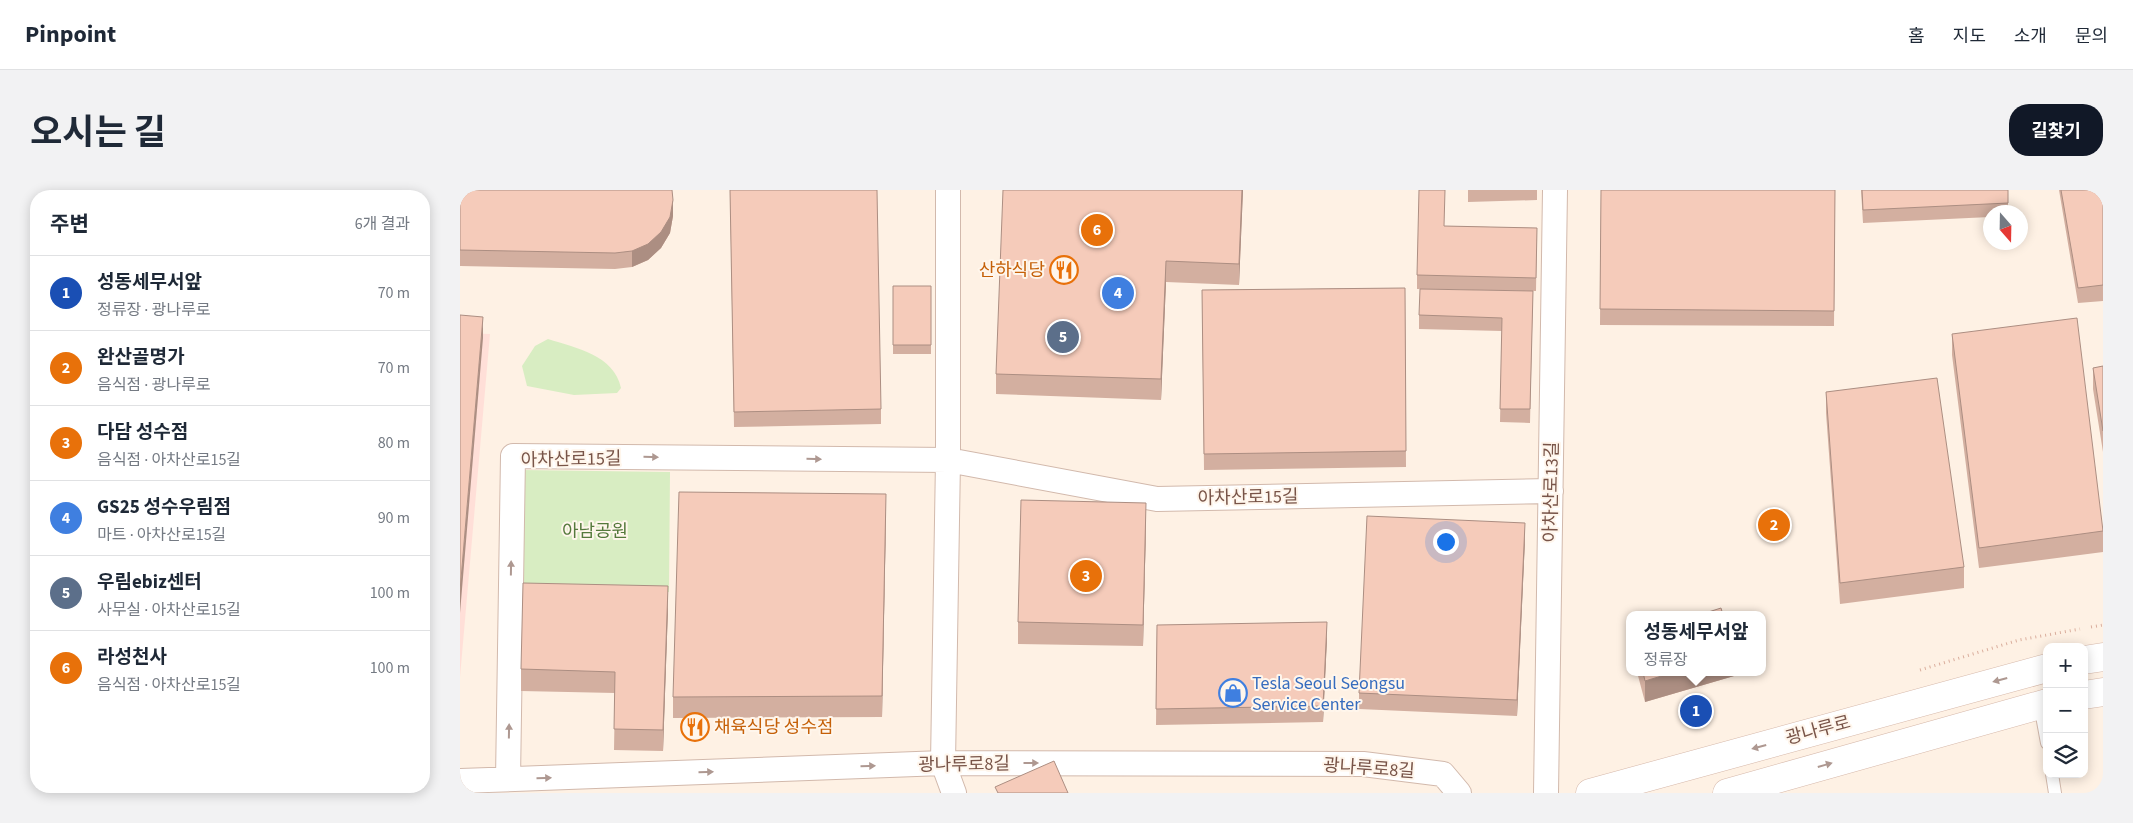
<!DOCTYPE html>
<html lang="ko">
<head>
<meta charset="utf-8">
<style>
	body { margin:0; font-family:"Source Sans 3","Noto Sans KR",sans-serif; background:#f2f2f3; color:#1f2937 }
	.controls { position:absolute; right:15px; bottom:15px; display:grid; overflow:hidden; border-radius:10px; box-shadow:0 2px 12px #0003 }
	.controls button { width:45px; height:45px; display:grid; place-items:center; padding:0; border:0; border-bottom:1px solid #e0e1e3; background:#fff; color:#1f2937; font:25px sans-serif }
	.compass { position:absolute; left:1523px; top:15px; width:45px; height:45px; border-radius:50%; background:#fff; box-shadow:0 2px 12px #0003; rotate:160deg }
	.you { position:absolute; left:985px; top:351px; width:18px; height:18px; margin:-12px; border:4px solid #fff; border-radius:50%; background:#1a73e8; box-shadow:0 0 0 8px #1a73e833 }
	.badge { display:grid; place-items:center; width:32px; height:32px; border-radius:50%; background:#111827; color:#fff; font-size:16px; font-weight:700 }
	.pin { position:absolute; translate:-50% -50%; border:2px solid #fff; box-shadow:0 1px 5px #0006 }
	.popup { position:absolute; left:1166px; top:421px; width:140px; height:65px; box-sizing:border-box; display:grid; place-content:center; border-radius:10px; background:#fff; filter:drop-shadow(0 1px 4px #0005); font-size:16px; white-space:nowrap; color:#747a83 }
	.popup b { font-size:19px; color:#1f2937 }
	.popup::after { content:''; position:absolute; left:50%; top:100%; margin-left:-10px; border:10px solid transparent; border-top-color:#fff }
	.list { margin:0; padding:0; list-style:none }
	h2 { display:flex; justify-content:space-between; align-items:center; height:65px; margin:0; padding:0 20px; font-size:21px }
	h2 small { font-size:16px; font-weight:400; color:#747a83 }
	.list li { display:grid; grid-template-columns:32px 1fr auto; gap:15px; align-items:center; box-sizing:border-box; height:75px; padding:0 20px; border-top:1px solid #e0e1e3 }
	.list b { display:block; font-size:19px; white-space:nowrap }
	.list p { margin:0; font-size:16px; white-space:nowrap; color:#747a83 }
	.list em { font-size:16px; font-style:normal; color:#747a83 }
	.icon { flex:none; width:28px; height:28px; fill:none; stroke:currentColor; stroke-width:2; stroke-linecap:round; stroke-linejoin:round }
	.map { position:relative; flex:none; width:1643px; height:603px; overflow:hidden; border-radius:20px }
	header { display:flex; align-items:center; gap:30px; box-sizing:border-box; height:70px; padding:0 25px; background:#fff; border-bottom:1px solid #e0e1e3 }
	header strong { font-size:24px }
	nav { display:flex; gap:28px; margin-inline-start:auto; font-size:18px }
	.intro { display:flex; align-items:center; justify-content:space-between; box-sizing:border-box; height:120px; padding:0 30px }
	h1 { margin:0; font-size:35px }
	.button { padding:12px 22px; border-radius:20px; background:#111827; color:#fff; font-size:18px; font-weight:700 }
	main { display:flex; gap:30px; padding:0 30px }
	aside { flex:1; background:#fff; border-radius:20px; box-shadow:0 2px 12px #0003 }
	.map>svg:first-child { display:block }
</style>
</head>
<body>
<header>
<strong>Pinpoint</strong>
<nav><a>홈</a><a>지도</a><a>소개</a><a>문의</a></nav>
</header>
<div class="intro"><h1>오시는 길</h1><a class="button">길찾기</a></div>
<main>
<aside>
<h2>주변<small>6개 결과</small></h2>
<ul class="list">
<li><span class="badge" style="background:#1a4fb4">1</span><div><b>성동세무서앞</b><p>정류장 · 광나루로</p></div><em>70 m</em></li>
<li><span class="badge" style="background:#e8710a">2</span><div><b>완산골명가</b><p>음식점 · 광나루로</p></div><em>70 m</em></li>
<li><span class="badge" style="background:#e8710a">3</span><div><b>다담 성수점</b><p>음식점 · 아차산로15길</p></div><em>80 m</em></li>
<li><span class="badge" style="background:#3f7fe0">4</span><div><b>GS25 성수우림점</b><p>마트 · 아차산로15길</p></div><em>90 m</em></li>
<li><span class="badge" style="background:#5c6f8a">5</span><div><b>우림ebiz센터</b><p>사무실 · 아차산로15길</p></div><em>100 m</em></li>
<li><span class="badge" style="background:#e8710a">6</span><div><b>라성천사</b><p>음식점 · 아차산로15길</p></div><em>100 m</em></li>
</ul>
</aside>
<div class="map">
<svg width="1643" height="603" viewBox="0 0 1643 603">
	<rect width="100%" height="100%" fill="#fef1e4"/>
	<!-- commercial -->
	<path fill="#ffdfd8" d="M0,143L30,144L0,487Z"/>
	<!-- green -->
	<path fill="#d8edc2" d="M88,149C116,158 154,165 161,198L157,203L114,205L67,196L62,176L75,156Z
		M61,280L210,282L209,402L59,400Z"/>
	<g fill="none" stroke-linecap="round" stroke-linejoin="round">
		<defs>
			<path id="service" d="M1580,515L1587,553
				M1592,584L1595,603"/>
			<path id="minor" d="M488,0V270L483,573L494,603
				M48,589L53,266L488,270L697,309L1091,301
				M0,591L483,573L903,574L983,584L999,603
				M1086,603L1095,0"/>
			<path id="secondary" d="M1624,470L1643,467
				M1624,505L1643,502
				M1130,603L1587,478
				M1267,603L1587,513"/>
		</defs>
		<!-- service casing -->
		<use href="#service" stroke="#d2b9ac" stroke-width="14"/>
		<!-- minor casing -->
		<use href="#minor" stroke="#d2b9ac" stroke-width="26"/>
		<!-- secondary casing -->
		<use href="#secondary" stroke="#d6b8aa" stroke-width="29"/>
		<!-- path -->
		<path stroke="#daae9d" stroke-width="3" stroke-dasharray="1 4" stroke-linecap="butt" d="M1631,437L1643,435
			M1460,480L1559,450L1620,439"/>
		<!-- service -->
		<use href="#service" stroke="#fff" stroke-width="12"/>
		<!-- minor -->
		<use href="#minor" stroke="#fff" stroke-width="24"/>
		<!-- secondary -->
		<use href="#secondary" stroke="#fff" stroke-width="28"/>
	</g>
	<!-- wall -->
	<path fill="#d3afa0" d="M0,0L213,26L210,43L201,58L188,70L172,77L155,79L0,76Z
		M270,0L421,219V234L274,237Z
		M783,0L779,95L706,92L701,210L536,204V184Z
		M1008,0H1077V10L1008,12Z
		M1141,0H1375L1374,136L1140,135Z
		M1401,0H1548V22H1530V27L1403,33Z
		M1599,0H1643V111L1618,113Z
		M985,36L1077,38L1076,101H1073L1070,233L1040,232L1042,141L959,139V125L1066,101L957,99V85Z
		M433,96H471V164H433Z
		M945,98L946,277L744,280L742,100Z
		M1492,144L1643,339V362L1519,378L1492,165Z
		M1643,176V262L1633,199V178Z
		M1366,202L1504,377V398L1380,414L1366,223Z
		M426,325L422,527L213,528V507Z
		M686,335L683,456L558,454V432Z
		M1065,349L1057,526L899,519V503Z
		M208,418L203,561L154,560L155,503L61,501V479Z
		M697,435L867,448L863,532L696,535Z
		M1177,482H1274V486L1185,512Z"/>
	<!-- shaded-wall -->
	<path fill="#ac8e82" d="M782,0H783L779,95V74Z
		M213,10V26L210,43L201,58L188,70L172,77V61Z
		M706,71V92L701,210V189Z
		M23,127V148L0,423V401Z
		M426,304V325L422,527V506Z
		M686,313V335L683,456V435Z
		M1065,333V349L1057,526V510Z
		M208,396V418L203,561V540Z
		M867,432V448L863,532V516Z
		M1215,482H1274V486L1185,512V491Z"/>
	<!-- building -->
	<path fill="#f5cbba" stroke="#ac8e82" d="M0,0H212L213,10L210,27L201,42L188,54L172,61L155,63L0,60Z
		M270,0H417L421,219L274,222Z
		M543,0H782L779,74L706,71L701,189L536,184Z
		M959,0H985L984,36L1077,38L1076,88L957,85Z
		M1141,0H1375L1374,121L1140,119Z
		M1402,0H1548V13L1403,20Z
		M1601,0H1643V95L1618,98Z
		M433,96H471V155H433Z
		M945,98L946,261L744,264L742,100Z
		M960,99L1073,101L1070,219H1040L1042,128L959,125Z
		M0,125L23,127L0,401Z
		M1617,128L1643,341L1519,358L1492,144Z
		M1643,176V241L1633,178Z
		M1477,188L1504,377L1380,393L1366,202Z
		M219,302L426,304L422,506L213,507Z
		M561,310L686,313L683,435L558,432Z
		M907,326L1065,333L1057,510L899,503Z
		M63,393L208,396L203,540L154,539L155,482L61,479Z
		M1261,418L1263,425H1239Z
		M867,432L863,516L696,519L697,435Z
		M1183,482H1215L1185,491Z
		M594,571L608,603H538L535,597Z"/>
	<!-- one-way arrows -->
	<defs><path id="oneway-solid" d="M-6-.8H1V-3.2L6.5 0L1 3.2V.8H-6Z" transform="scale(1.25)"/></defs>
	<g fill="#ae9891">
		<use href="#oneway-solid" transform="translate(191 267) rotate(1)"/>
		<use href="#oneway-solid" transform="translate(354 269) rotate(1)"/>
		<use href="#oneway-solid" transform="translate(51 378) rotate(-89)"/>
		<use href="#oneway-solid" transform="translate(1540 490) rotate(165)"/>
		<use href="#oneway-solid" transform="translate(49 541) rotate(-89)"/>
		<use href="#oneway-solid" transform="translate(1299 557) rotate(165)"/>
		<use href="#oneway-solid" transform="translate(571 573)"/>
		<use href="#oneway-solid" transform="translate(1365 575) rotate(-16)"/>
		<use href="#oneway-solid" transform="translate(408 576) rotate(-2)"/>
		<use href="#oneway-solid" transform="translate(246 582) rotate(-2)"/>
		<use href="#oneway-solid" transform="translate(84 588) rotate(-2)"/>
	</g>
	<!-- icons -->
	<defs>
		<symbol id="restaurant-ring" viewBox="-11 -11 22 22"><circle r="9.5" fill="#fff6ec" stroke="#e8710a" stroke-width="1.5"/><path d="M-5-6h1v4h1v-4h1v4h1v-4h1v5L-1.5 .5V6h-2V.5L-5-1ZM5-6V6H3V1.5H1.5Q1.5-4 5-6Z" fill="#e8710a"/></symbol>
		<symbol id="shop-ring" viewBox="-11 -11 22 22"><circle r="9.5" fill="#fff6ec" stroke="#3f7fe0" stroke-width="1.5"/><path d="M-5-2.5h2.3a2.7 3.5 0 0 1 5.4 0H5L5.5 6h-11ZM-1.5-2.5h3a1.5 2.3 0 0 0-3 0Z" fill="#3f7fe0"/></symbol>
	</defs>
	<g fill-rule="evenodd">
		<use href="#restaurant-ring" x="588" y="64" width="32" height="32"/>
		<use href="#shop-ring" x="757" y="487" width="32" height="32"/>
		<use href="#restaurant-ring" x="219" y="521" width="32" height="32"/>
	</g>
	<g text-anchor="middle" stroke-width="4" stroke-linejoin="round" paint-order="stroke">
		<!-- food labels -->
		<g font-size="18" fill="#c56008" stroke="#fff6ec" text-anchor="end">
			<text x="585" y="86">산하식당</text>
			<text x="254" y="543" text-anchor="start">채육식당 성수점</text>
		</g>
		<!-- street labels -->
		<g font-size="18" fill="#785448" stroke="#fff6ec">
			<text transform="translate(111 269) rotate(-1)" y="6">아차산로15길</text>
			<text transform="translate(1091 302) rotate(-89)" y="6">아차산로13길</text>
			<text transform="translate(788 307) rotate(-1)" y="6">아차산로15길</text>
			<text transform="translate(1358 540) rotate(-15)" y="6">광나루로</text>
			<text transform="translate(504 574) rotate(-1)" y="6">광나루로8길</text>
			<text transform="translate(909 578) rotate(4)" y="6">광나루로8길</text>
		</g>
		<!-- park labels -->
		<g font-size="18" fill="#55793c" stroke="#fff6ec">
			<text x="135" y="347">아남공원</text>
		</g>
		<!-- shop labels -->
		<g font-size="18" fill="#366cbe" stroke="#fff6ec" text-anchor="start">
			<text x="792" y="499">Tesla Seoul Seongsu<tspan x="792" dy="21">Service Center</tspan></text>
		</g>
	</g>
</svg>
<div class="controls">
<button>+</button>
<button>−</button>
<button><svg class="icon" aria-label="layers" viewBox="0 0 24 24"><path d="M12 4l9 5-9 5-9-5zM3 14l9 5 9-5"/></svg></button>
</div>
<svg class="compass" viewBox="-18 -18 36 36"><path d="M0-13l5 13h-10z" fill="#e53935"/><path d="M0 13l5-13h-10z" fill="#747a83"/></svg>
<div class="you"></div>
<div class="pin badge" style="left:1236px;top:521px;background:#1a4fb4">1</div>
<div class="popup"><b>성동세무서앞</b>정류장</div>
<div class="pin badge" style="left:1314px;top:335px;background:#e8710a">2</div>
<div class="pin badge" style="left:626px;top:386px;background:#e8710a">3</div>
<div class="pin badge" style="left:658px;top:103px;background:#3f7fe0">4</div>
<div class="pin badge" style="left:603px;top:147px;background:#5c6f8a">5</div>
<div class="pin badge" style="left:637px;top:40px;background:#e8710a">6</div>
</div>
</main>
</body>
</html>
